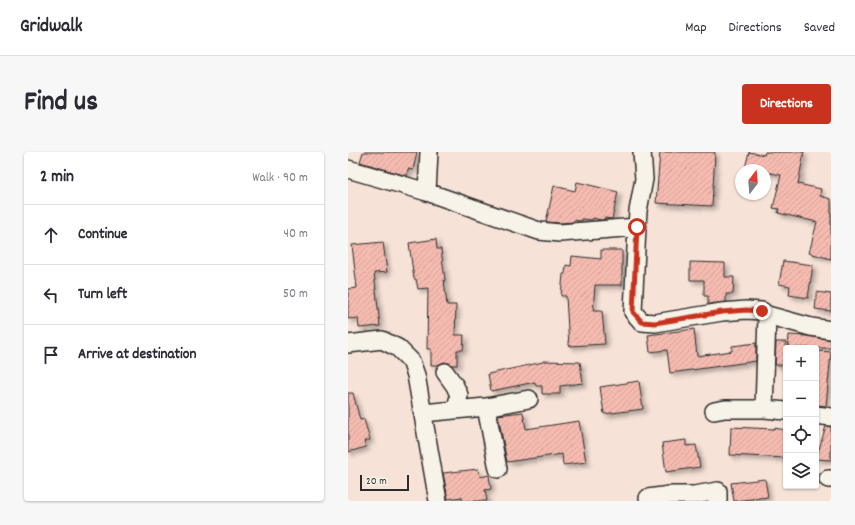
<!DOCTYPE html>
<html lang="en">
<head>
<meta charset="utf-8">
<style>
	body { margin:0; font-family:Dekko,sans-serif; background:#f7f7f7; color:#2b2b33 }
	.controls { position:absolute; right:12px; bottom:12px; display:grid; overflow:hidden; border-radius:4px; box-shadow:0 1px 3px #0004 }
	.controls button { width:36px; height:36px; display:grid; place-items:center; padding:0; border:0; border-bottom:1px solid #e1e1e2; background:#fff; color:#2b2b33; font:20px sans-serif }
	.compass { position:absolute; left:387px; top:12px; width:36px; height:36px; border-radius:50%; background:#fff; box-shadow:0 1px 3px #0004; rotate:16deg }
	.scale { position:absolute; left:12px; bottom:10px; width:49px; box-sizing:border-box; padding-left:4px; border:2px solid #2b2b2b; border-top:0; font-size:11px; line-height:14px; white-space:nowrap; color:#2b2b2b; -webkit-text-stroke:3px #f7f3e8; paint-order:stroke }
	.stop { position:absolute; width:12px; height:12px; margin:-9px; border:3px solid #c8321e; border-radius:50%; background:#fff }
	.stop.end { background:#c8321e; border-color:#fff; box-shadow:0 1px 4px #0008 }
	.list { margin:0; padding:0; list-style:none }
	h2 { display:flex; justify-content:space-between; align-items:center; height:52px; margin:0; padding:0 16px; font-size:17px }
	h2 small { font-size:13px; font-weight:400; color:#7c7c81 }
	.list li { display:grid; grid-template-columns:26px 1fr auto; gap:12px; align-items:center; box-sizing:border-box; height:60px; padding:0 16px; border-top:1px solid #e1e1e2 }
	.list b { display:block; font-size:15px; white-space:nowrap }
	.list em { font-size:13px; font-style:normal; color:#7c7c81 }
	.icon { flex:none; width:22px; height:22px; fill:none; stroke:currentColor; stroke-width:2; stroke-linecap:round; stroke-linejoin:round }
	.map { position:relative; flex:none; width:483px; height:349px; overflow:hidden; border-radius:4px }
	header { display:flex; align-items:center; gap:24px; box-sizing:border-box; height:56px; padding:0 20px; background:#fff; border-bottom:1px solid #e1e1e2 }
	header strong { font-size:19px }
	nav { display:flex; gap:22px; margin-inline-start:auto; font-size:14px }
	.intro { display:flex; align-items:center; justify-content:space-between; box-sizing:border-box; height:96px; padding:0 24px }
	h1 { margin:0; font-size:28px }
	.button { padding:10px 18px; border-radius:4px; background:#c8321e; color:#fff; font-size:14px; font-weight:700 }
	main { display:flex; gap:24px; padding:0 24px }
	aside { flex:1; background:#fff; border-radius:4px; box-shadow:0 1px 3px #0004 }
	.map>svg:first-child { display:block }
</style>
</head>
<body>
<header>
<strong>Gridwalk</strong>
<nav><a>Map</a><a>Directions</a><a>Saved</a></nav>
</header>
<div class="intro"><h1>Find us</h1><a class="button">Directions</a></div>
<main>
<aside>
<h2>2 min<small>Walk · 90 m</small></h2>
<ul class="list">
<li><svg class="icon" aria-label="ahead" viewBox="0 0 24 24"><path d="M12 20V5M6 11l6-6 6 6"/></svg><div><b>Continue</b></div><em>40 m</em></li>
<li><svg class="icon" aria-label="left" viewBox="0 0 24 24"><path d="M17 20v-9H6M10 6l-5 5 5 5"/></svg><div><b>Turn left</b></div><em>50 m</em></li>
<li><svg class="icon" aria-label="arrive" viewBox="0 0 24 24"><path d="M6 21V4h12l-3 4 3 4H6"/></svg><div><b>Arrive at destination</b></div></li>
</ul>
</aside>
<div class="map">
<svg width="483" height="349" viewBox="0 0 483 349">
	<defs>
		<pattern id="building-hatch" width="6" height="6" patternUnits="userSpaceOnUse"><rect width="6" height="6" fill="#f6bbb0"/><path d="M-1 1l2-2M0 6l6-6M5 7l2-2" fill="none" stroke="#d3a198"/></pattern>
		<filter id="shadow"><feDropShadow dx="3.5" dy="3.5" stdDeviation="2" flood-color="#0004"/></filter>
	</defs>
	<rect width="100%" height="100%" fill="#f7e2d7"/>
	<filter id="ink" filterUnits="userSpaceOnUse"><feTurbulence type="fractalNoise" baseFrequency=".025" numOctaves="2"/><feDisplacementMap in="SourceGraphic" scale="8" xChannelSelector="R" yChannelSelector="G"/><feConvolveMatrix kernelMatrix="1 2 1 2 8 2 1 2 1" color-interpolation-filters="sRGB"/></filter>
	<g filter="url(#ink)">
		<!-- building -->
		<path fill="url(#building-hatch)" stroke="#2b2b2b" filter="url(#shadow)" d="M15,0H69L65,18L60,17L59,24L12,10Z
			M312,0H367L364,54L308,51Z
			M401,0L416,3L417,0H456L450,32L473,37L472,44L483,47V107L461,101L469,70L430,61L431,57L425,56L433,23L417,20V18H407L397,16Z
			M229,30L270,40L264,67L256,66V68H253L245,66L244,68L234,67V69H232L226,68L225,70L212,71L198,70L206,34L227,39Z
			M88,87L89,97H93L97,128H96L99,153H108L107,183H116L115,198H109V213H104L101,211L96,210L90,213H83V197H79L80,136L70,137L68,127H66L61,91Z
			M35,90L39,120L26,121L32,174L11,176L10,166L0,167V137L9,136L4,93Z
			M253,98H274V133H247L245,159H254L257,192L221,194L218,144H213L215,122H217L218,113L223,114L224,104L253,107Z
			M435,109L465,113L460,146L441,143L442,134L431,132Z
			M342,110L377,111V125H386L385,142H378V150L360,152V144H356V128H342Z
			M469,140L483,142V159L467,157Z
			M346,177L349,204L384,199V194L408,191V209L322,221L319,198L302,200L300,183Z
			M441,183L459,184L483,188V196H440Z
			M428,190H438V213H427Z
			M468,199L483,200L478,254L468,253Z
			M195,209L232,210L235,231L212,234V242H194V234H188L187,230L143,239L140,222L195,210Z
			M291,229L295,257L256,262L252,235Z
			M0,241H5L12,268L16,267L22,288L16,289L18,295L0,300Z
			M175,260L178,277L231,269L238,310L215,313L214,302L159,310L150,263Z
			M478,274L483,275V308L468,307Z
			M383,275L426,277V276L438,278V306L382,303Z
			M338,288V294L348,293L352,315L318,320L314,291Z
			M130,317L132,325L141,323L143,337L137,338L139,349H114V345L100,347L95,321Z
			M417,327L420,345L386,349L383,331Z"/>
		<g fill="none" stroke-linecap="round" stroke-linejoin="round">
			<defs>
				<path id="street" d="M0,17L79,40L191,79L212,81L289,75L290,59L296,27L294,0
					M79,40L81,0
					M289,75L285,160L294,170L307,171L374,160L398,158L414,159L419,163L463,175L483,178
					M0,192L34,188L50,196L63,209L68,223L90,349
					M97,220L107,234L111,243L108,258
					M138,255L150,317
					M416,257L419,163
					M366,259L377,257H416L438,259
					M75,261L138,255L181,247
					M468,263L483,265
					M480,327H483
					M300,346L322,343H346L370,339V349"/>
			</defs>
			<!-- street casing -->
			<use href="#street" stroke="#2b2b2b" stroke-width="20"/>
			<!-- street -->
			<use href="#street" stroke="#f7f3e8" stroke-width="17"/>
		</g>
	</g>
	<g fill="none" stroke-linecap="round" stroke-linejoin="round" filter="url(#ink)">
		<!-- route -->
		<path stroke="#c8321e" stroke-width="5" d="M289,75L285,160L294,170L307,171L374,160L398,158L414,159"/>
	</g>
</svg>
<div class="controls">
<button>+</button>
<button>−</button>
<button><svg class="icon" aria-label="locate" viewBox="0 0 24 24"><circle cx="12" cy="12" r="6"/><path d="M12 2v4M12 18v4M2 12h4M18 12h4"/></svg></button>
<button><svg class="icon" aria-label="layers" viewBox="0 0 24 24"><path d="M12 4l9 5-9 5-9-5zM3 14l9 5 9-5"/></svg></button>
</div>
<svg class="compass" viewBox="-18 -18 36 36"><path d="M0-13l5 13h-10z" fill="#e53935"/><path d="M0 13l5-13h-10z" fill="#7c7c81"/></svg>
<div class="scale">20 m</div>
<div class="stop" style="left:289px;top:75px"></div>
<div class="stop end" style="left:414px;top:159px"></div>
</div>
</main>
</body>
</html>
